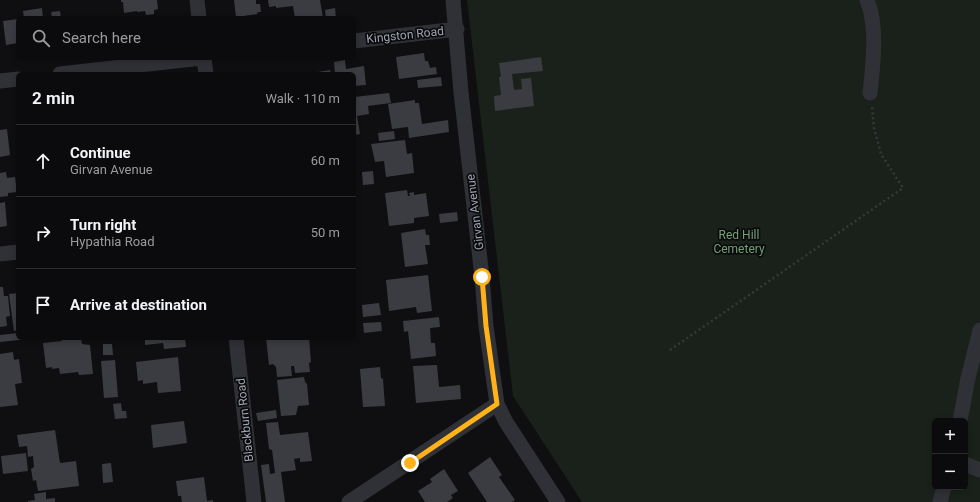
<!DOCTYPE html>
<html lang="en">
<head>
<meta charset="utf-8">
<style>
	body { margin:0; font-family:Roboto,sans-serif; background:#19191b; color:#f1f3f6 }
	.controls { position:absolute; right:12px; bottom:12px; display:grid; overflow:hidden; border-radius:6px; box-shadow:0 2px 6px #0003 }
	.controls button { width:36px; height:36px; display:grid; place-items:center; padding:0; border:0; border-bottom:1px solid #2b2b2e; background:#0b0b0d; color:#f1f3f6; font:20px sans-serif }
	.stop { position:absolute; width:12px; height:12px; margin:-9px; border:3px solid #ffb219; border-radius:50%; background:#fff }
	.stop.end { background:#ffb219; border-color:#fff; box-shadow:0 1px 4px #0008 }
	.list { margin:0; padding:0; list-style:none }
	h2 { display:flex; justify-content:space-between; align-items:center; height:52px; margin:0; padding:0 16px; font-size:17px }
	h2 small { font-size:13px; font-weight:400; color:#9a9b9d }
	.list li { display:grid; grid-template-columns:26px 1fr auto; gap:12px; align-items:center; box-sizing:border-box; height:72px; padding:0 16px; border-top:1px solid #2b2b2e }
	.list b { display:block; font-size:15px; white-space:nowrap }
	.list p { margin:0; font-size:13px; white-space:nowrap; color:#9a9b9d }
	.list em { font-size:13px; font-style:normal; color:#9a9b9d }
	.icon { flex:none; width:22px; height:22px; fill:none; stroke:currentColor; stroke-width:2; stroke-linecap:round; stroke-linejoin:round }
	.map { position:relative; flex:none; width:980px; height:502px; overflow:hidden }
	.search { position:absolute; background:#0b0b0d; box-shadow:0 2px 6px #0003; left:16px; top:16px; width:340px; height:44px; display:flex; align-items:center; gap:10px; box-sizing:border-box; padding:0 14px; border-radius:6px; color:#9a9b9d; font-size:15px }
	.panel { position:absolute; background:#0b0b0d; box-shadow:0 2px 6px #0003; left:16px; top:72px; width:340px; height:268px; border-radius:6px }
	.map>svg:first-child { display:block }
</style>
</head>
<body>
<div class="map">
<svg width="980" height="502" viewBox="0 0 980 502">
	<rect width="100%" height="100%" fill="#0f0f11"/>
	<!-- green -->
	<path fill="#19211a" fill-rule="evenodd" d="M467,0H980V502H582L513,396ZM935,421H965V487H935Z"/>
	<!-- building -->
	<path fill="#3b3c41" d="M121,0H157L158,9L154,10V14L146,15L145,11L137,12V11L124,13L123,2H121Z
		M234,0H256V4H260L261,12H258L257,14L236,17Z
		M268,0H320L323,18H295L293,6L276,8V6L269,7Z
		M42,8L43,18H24L23,11Z
		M335,8L336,18H326L325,10Z
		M60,11L61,18H52L51,12Z
		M18,19V43L6,45L3,21Z
		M424,53L425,61H428L430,68L436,67L437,74L399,79L396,57Z
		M541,57L543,71L512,74L514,90L522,89L521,79L531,78L534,106L495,111L494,96L501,95L499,77H501L499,63Z
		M345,60L346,69L364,66L366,85L354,86V74H335L334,62Z
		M330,70L331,74H312V73Z
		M441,77L442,86L418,88L417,80Z
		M389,93L391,103L368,106L369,114L357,116L360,134L354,135V97Z
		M415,100V103H419L422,124L448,120L449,132L409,138L408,127L392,129L388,104Z
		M7,129L10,155L0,157V130Z
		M394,131L395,139L379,141L378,133Z
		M405,140L407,154L412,153L414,173L386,177L384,161L375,162L371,144Z
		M373,171L374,184L363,185L362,172Z
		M6,172L7,178L15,177L17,192L8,193V196L0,197V173Z
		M407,190L408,196H410L409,193L414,192V195L426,193L429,216L414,218V223L389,226L385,193Z
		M5,202L7,226L0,227V203Z
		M457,212L458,221L440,223L439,214Z
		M425,229L426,235H429L430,245H425L428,264L405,267L401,233Z
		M428,275L432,311L417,313L416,307L389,311L386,280Z
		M0,287H3L4,296H8L10,316L6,317L7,326L0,327Z
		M18,293V330L14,331L9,294Z
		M379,303L381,315L363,317L362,305Z
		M439,317L440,327L430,328L431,343H435L436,356L411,359L408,331L404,332L403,321Z
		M381,322L382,331L364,333L363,323Z
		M18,333V338H29V339L0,342V335Z
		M55,338H81L82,344L90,345L93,374L79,375L78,372L60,374L59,368L52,369V367L46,368L43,343L62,341L61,339L55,340Z
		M135,338H185L186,347L164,349L163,343L145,345V339L135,340Z
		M266,338H309L311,362L309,363L310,372L295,373L294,366H291L292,376L277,377L276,367L273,364L269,365Z
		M103,344H112L113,355H103Z
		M13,352L14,360L19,359L22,383L15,384L18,405L0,407V354Z
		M178,357L181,391L158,393L157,382L143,384V380L138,381L136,362Z
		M115,360L118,397L104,398L101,361Z
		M437,365L439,387L460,385L461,399L416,403L413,366Z
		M380,367L381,378L383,379L385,406L363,407L360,369Z
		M304,377L305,382L307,384L309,405L298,406L296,415L281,416L277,380Z
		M121,403L122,411H126L127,418L115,419L113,404Z
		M276,410L277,418L258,421L256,413Z
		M184,421L187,443L153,448L151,425Z
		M278,422L280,435L308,432L312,461L300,462V458L294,459L296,470L281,472L285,502H266L261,465L269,464L270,474L275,473L272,450L269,449L266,423Z
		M55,430L60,463L76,461L79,486L38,491L36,480L33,481L31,469L34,467L33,456L28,457L27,446L19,447L17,435Z
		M26,453L28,471L3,474L1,456Z
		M490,457L502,475L499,477L515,500L512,502H487L468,473Z
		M111,463L113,482L103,483L102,464Z
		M444,469L458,491L451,495L453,498L447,502H425L418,491L432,482L430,479Z
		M204,477L207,501L213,500V502H182L181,496H178L176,481Z
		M46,492V499L55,498V502H28V501L35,500L34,494Z"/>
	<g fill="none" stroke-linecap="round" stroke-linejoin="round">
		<!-- path -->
		<path stroke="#36383d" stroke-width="2.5" stroke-dasharray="2 3" stroke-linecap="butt" d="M670,350L903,188L881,154L874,128L872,107"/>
		<!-- minor -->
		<path stroke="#303136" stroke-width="15" d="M197,0L199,18
			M453,0L461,92L482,277L486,326L497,404L506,422L558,502
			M867,0C878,26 873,65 870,93
			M354,41L457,29
			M204,58L206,74
			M60,74L201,58
			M0,81L18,79
			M0,254L18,252
			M236,338L254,502
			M960,421L968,378L980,330
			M965,464L980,470
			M349,502L497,404
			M940,502L944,487"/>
	</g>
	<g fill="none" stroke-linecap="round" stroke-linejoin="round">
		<!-- route -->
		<path stroke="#ffb219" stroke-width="5" d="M410,463L497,404L486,326L482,277"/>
	</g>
	<g text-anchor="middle" stroke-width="3.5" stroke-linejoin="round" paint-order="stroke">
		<!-- street labels -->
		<g font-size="12" fill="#9ea5b3" stroke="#0a0a0c">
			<text transform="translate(405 35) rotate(-6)" y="4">Kingston Road</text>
			<text transform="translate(475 212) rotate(-97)" y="4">Girvan Avenue</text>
			<text transform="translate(245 420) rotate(-96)" y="4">Blackburn Road</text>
		</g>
		<!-- park labels -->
		<g font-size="12" fill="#73a176" stroke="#0a0a0c">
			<text x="739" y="239">Red Hill<tspan x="739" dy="14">Cemetery</tspan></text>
		</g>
	</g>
</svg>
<div class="controls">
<button>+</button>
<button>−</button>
</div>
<div class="stop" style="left:482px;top:277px"></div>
<div class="stop end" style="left:410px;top:463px"></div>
<div class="search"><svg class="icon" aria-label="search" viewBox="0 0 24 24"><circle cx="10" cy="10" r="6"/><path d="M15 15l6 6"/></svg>Search here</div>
<section class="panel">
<h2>2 min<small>Walk · 110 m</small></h2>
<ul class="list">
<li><svg class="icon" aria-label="ahead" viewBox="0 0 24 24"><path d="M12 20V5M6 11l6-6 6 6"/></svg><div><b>Continue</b><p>Girvan Avenue</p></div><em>60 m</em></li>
<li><svg class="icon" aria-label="right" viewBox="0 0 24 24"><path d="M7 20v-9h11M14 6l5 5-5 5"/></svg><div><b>Turn right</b><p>Hypathia Road</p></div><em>50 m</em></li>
<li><svg class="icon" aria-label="arrive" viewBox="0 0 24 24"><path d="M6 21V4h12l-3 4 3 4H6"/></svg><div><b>Arrive at destination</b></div></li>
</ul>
</section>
</div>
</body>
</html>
